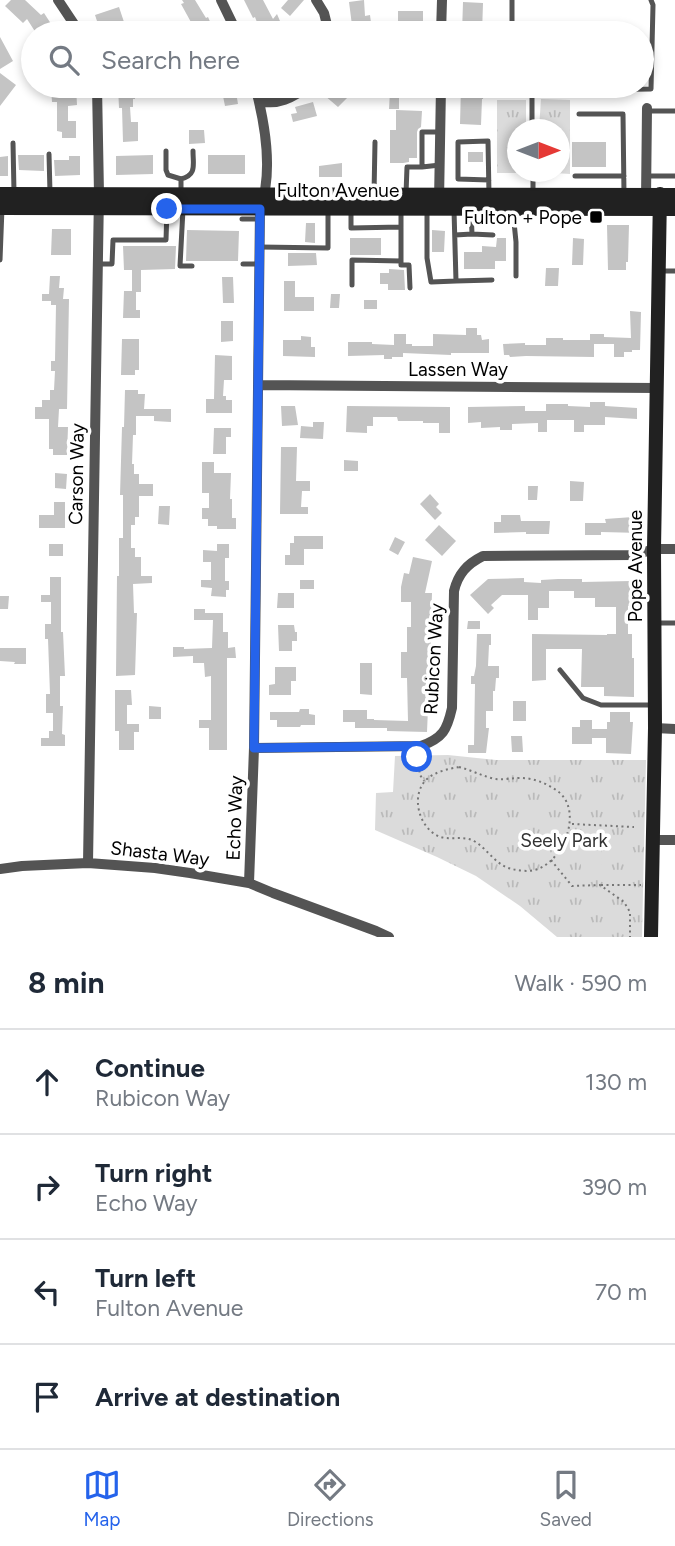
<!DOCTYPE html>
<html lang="en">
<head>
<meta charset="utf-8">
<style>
	body { margin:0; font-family:Figtree,sans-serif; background:#f2f2f3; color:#1f2937 }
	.compass { position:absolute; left:507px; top:119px; width:63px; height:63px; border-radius:50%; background:#fff; box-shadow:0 4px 10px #0003; rotate:90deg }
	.stop { position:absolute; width:21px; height:21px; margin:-16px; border:5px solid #2563eb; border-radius:50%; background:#fff }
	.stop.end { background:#2563eb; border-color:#fff; box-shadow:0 2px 7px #0008 }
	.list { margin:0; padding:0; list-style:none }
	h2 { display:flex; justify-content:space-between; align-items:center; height:91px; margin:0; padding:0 28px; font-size:30px }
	h2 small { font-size:23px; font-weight:400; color:#747a83 }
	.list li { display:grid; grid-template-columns:46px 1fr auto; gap:21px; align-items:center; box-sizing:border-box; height:105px; padding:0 28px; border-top:2px solid #e0e1e3 }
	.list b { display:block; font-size:26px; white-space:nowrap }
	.list p { margin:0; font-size:23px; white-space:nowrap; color:#747a83 }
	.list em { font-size:23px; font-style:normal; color:#747a83 }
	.icon { flex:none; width:38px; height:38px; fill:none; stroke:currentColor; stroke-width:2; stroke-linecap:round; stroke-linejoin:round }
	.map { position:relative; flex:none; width:675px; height:937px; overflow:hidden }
	.search { position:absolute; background:#fff; box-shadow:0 4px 10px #0003; left:21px; right:21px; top:21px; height:77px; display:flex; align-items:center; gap:18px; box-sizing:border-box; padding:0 24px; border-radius:38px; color:#747a83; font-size:26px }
	.sheet { height:511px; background:#fff }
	nav { display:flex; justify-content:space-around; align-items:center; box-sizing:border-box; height:98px; border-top:2px solid #e0e1e3; background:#fff; font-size:19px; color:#747a83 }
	nav a { display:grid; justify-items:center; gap:4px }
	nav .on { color:#2563eb }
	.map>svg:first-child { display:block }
</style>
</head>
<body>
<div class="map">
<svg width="675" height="937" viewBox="0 0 675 937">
	<defs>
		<pattern id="grass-tufts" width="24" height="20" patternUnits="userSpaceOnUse" patternTransform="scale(1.75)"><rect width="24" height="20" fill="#dbdbdb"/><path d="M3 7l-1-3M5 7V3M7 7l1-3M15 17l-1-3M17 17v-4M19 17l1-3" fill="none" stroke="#bababa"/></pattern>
	</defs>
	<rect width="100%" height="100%" fill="#fff"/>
	<!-- grass -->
	<path fill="url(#grass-tufts)" d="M541,99L570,100V174L539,172H560V130L539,129Z
		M497,100H526V129L518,130V172H520V173H497Z
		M448,755L496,760H646L642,937H557L520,906L476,876L437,857L375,830L376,793L393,792L395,756Z"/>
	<!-- pitch -->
	<path fill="#dbdbdb" d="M581,840H601L602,872H581Z"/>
	<!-- building -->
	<path fill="#c4c4c4" d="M11,0H25L41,15L44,13L57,33H36L27,19L23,23L5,6Z
		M182,0H195L206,18L208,17L215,33H190L187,26L192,24L181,4L184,3Z
		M244,0H263L273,19L277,14L285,33H261L255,17L253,18Z
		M288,0H304L290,16L281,8Z
		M364,0L365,16L370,15L372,30L353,33L349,2Z
		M463,2L483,3L482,33H462Z
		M119,7L127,31L120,33H111L110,30L101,33L95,15Z
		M398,11H423V33H401V23H398Z
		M0,37L13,61L0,69Z
		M0,73L16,85L0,106Z
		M58,86H76L77,105L68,106V121H76V138H62V132L57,131V102H52L51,87Z
		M118,86H134L135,99H133V107H130L131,122H138V141L123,142L122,108H119Z
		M221,86H235L238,104L225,106Z
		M333,86H349L343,92L348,97L338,107L324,95Z
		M461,86H484L483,99H482L481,125L460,124Z
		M390,91H399V109H389Z
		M313,102L317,116L293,122L291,114L297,113L295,107Z
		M396,110L422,111L421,127L418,129L417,132V158H409V162L403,163H390V130H396Z
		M189,130H204L205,143L189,144Z
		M572,142H606V167H572Z
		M468,152H483V162H468Z
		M18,155H44V171L19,170Z
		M153,155V174L116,175V156Z
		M208,155H245V174H208Z
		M8,156V176H0V157Z
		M69,156H80V175L55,176L54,160H69Z
		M342,163V177H319V166Z
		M306,223H315V243L305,242Z
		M607,225H629L628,262H626V270H608Z
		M52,229H71V255H51Z
		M187,230L239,231L238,261H186Z
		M432,230L445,231L444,252H432Z
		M350,238H381V255H350Z
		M497,238H506V261H495V269H464V252H482V246L496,247Z
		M573,238L584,239L583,265H572Z
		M123,246H176L175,269L141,270V292H136V310H140V318H123L124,291H132V270H124Z
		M288,253H316L317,265L288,266Z
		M546,268H559L558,286H545Z
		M389,269L404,270L405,290H388V284H380V273H389Z
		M50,276H60L59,288H64L63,299H69L67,409H59L58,427H68L67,455H53V449H49V419H35V407H42V400H50V390H54L55,371H51V361H55L56,305H51V301H42V294H49Z
		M222,277H233L234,303H223Z
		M284,281H295V297H314V311H284Z
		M331,294H340L339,308H330Z
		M364,300H377V309H364Z
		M630,311L641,312L640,350H632V352H624V357H614V344H594V357L526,356L510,357L509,355H504L503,344L525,343V345H546V338H563V340H590V334H604V337L631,338Z
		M221,321H233V341L221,342Z
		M466,328H477V335H481L482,340L489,339V353H451V355L403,353V357H392V359H384V355L348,356V342H372V344L394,345V334H406V344H412V346H433V334L466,335Z
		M301,336L311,337V347H315V357L283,356V340H301Z
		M122,339H139V370H135V375H121Z
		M215,355L232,356V380H224L223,396H226V400H232V413H206V399H214Z
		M125,390H138V394H145L144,409H171V422L154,421V416H136V435H133L132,464H134V474H139V484H153V496H139V517H135V525H131V548H135V557H141V576H152V583L133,584L134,613H137L135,675L116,676L117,576H119V538H123V495H120L122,427H124Z
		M590,402H605V406L637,408V419L605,417V425H584V432H574V420H547V432H538V423L512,424V430H500V427L481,428V422L468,423V407L525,406V411H546V404H568V406L590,407Z
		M281,406H295L298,425L282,426Z
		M347,406L450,407V433H439V423H423V421H398L397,417H373V426H367V433L346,432Z
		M313,422H324L323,439L300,438L301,426L313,427Z
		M214,428H231V437H226V454H213Z
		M281,447H297L296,481H310V491H302L301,507H308V514H280Z
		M344,460L358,461V471H344Z
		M202,462H214V473H231L230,499H232V518H236V529H217V526H208V519H202V508H209V493H202Z
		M55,473L67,474L66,489L55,488Z
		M570,481L584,482L583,501H570Z
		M528,486H538L537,500H528Z
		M430,494L439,504L436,507L442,513L435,520L420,504Z
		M54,502H65V528H39V515H54Z
		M159,506H170L169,525L158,524Z
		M633,512H642V533L601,532V535H585V523H606L605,519L633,517Z
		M501,515H520L521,521H550L549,534H526V532L494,533V522H501Z
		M439,525L456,541L442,556L425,540Z
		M294,536H323V549H304V565H285V555H290V543H294Z
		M395,537L405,542L398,555L389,550Z
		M49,544H63V556H49Z
		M217,544H229V558H225V581H229V590H226V597L211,596L212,588L201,587V580H211V562H203V550L217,551Z
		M413,557L432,561L425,593H432L431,624H437V634H431V652H437V661H430L427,732L387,731V728H355V722H343V710H367V719H374V720L408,721L407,678H401V652H407V627H411V602H401V587L404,573L409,574Z
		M50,577H61V632H63L65,676H60V706H63L62,734L65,735V746H41V738H49V731H53V713H46V694H50L48,639H45V624H51V602H41V595H50Z
		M524,578V582L541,583V580L558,579H582V582L631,581L630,606H628V634H632V658H634V697L604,696V687H581L582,649H546V680L532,681V634L607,635V634H616V607H595V598H574V591H549V608H538V620H528V595H502L491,605L494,608L488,614L470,595L488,579Z
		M300,580H314V589H300Z
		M278,593H294V608H277Z
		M0,596H9L8,609H0Z
		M194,609H205V613H223V632H228V648L235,647L236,658H227V750H209V728H199V720H211V676L205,677L204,663H193V656L173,657V647H184V649L212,648L213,620H194Z
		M468,621H480V629H467Z
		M278,625H294L295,632H297V641H292V651H279Z
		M477,634H491V645H489L488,666H499V678H496L495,691H493V711H486V728H489L486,753H468V745H474L475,684H471V676H474L476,666Z
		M0,648H26V664H14L15,662L0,661Z
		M360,663H372V695L360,694Z
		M275,667H296V681H291V695H269V685L275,684Z
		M115,690H131L132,705H127V724H139V732H134V750H119V731H115Z
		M513,701H526V721H513Z
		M149,706L161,707V719H149Z
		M300,709H309V714L315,715V725H301L300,727H277V720H270V712H299Z
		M610,712H630V722H633L631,754L606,753V738H592V744H572V727H580V720H592V729H607V722H610Z
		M511,736H522L523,752H512Z"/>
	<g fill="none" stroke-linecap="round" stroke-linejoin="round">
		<!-- path -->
		<path stroke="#767676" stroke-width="2" stroke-dasharray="2 3.5" stroke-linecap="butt" d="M417,754L420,775L424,781
			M459,767C471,770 482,776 495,779C503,780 512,778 521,778C533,778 546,783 556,790C584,808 565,859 538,869C530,872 520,871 512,869C496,866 488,849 474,841C463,835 449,841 438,836C419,827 411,797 425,781C433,772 448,769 459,767Z
			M572,824L634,827
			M551,860L572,886L600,885L624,902L630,912V937
			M601,885H641"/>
		<!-- lane -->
		<path stroke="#545454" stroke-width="5" d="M512,33V0
			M512,86L511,91L651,89L653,5L651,0
			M532,91V130
			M647,111H675
			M579,114H623L624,194
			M13,143L14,192
			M166,151V170L168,175L181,179
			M49,154L50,193
			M422,167L440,165
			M533,172V193
			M575,176H624
			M647,176H675
			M489,180L458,179V142L488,141L489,195
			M181,191V179C197,175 193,165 193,151
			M374,194L375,142
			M406,194L407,167H422V132H440
			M183,209L180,266H192
			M351,209V228L401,227
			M401,210V265H409L410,288
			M427,210V258L431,282L456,281L454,210
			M513,212L516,242V276
			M242,219H260
			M472,234L493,235
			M455,235L472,234L471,209
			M260,247L328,248V209
			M0,260L2,208
			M99,264H112L113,240H166L167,209
			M243,264H259
			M661,271H675
			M456,281L492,280
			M352,285V260L401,261
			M657,623H675
			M560,670L583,698L601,705H655"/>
		<!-- street -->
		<path stroke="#545454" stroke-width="10" d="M58,0L80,33
			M221,0L237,33
			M316,0L324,13L329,33
			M441,33L442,0
			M259,100C275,107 295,97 308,86
			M646,199L647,108
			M439,201L441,86
			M258,385L657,388
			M655,728L675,729
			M254,748L421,746C443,738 447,730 452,708L454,591C458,574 467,564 483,556L635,555L654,549H675
			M654,840H675
			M88,863L99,194L97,86
			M0,869L22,866L88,863L155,868L190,873L249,883L273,893L376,931L389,937
			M249,883L254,748L260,209C274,171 265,123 255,86"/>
		<!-- secondary -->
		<path stroke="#212121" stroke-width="14" d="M0,194L675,195
			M0,208L675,209
			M651,937L655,728L654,549L660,194"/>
	</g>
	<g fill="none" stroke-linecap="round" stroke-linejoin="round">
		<!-- route -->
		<path stroke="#2563eb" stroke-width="9" d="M167,209H260L254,748L416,746L417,757"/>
	</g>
	<!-- markers -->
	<rect fill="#000" stroke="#fff" stroke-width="2.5" x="589" y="210" width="14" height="14" rx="3.5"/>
	<g text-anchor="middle" stroke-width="7" stroke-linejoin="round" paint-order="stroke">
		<!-- street labels -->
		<g font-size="19" fill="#000" stroke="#fff">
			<text x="338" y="197">Fulton Avenue</text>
			<text x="458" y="376">Lassen Way</text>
			<text transform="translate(76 474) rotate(-89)" y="7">Carson Way</text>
			<text transform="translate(635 566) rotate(-90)" y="7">Pope Avenue</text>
			<text transform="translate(433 659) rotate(-87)" y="7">Rubicon Way</text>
			<text transform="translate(234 818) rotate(-88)" y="7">Echo Way</text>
			<text transform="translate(160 853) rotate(7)" y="7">Shasta Way</text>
		</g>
		<!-- poi labels -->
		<g font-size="19" fill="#000" stroke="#fff" text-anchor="end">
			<text x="582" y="224">Fulton + Pope</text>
		</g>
		<!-- park labels -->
		<g font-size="19" fill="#323232" stroke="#fff">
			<text x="564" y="847">Seely Park</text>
		</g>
	</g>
</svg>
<svg class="compass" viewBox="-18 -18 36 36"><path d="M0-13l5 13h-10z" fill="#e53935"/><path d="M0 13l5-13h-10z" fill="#747a83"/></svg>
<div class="stop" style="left:417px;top:757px"></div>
<div class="stop end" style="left:167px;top:209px"></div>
<div class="search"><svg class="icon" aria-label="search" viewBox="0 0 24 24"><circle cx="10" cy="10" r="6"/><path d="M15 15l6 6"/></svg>Search here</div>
</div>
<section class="sheet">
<h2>8 min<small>Walk · 590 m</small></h2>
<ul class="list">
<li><svg class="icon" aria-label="ahead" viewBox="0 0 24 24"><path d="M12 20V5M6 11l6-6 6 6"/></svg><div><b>Continue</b><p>Rubicon Way</p></div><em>130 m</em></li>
<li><svg class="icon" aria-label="right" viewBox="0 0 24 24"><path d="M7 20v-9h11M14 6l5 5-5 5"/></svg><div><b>Turn right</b><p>Echo Way</p></div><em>390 m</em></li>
<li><svg class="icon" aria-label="left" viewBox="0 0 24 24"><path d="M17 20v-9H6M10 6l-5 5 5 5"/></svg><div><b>Turn left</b><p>Fulton Avenue</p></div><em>70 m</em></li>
<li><svg class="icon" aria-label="arrive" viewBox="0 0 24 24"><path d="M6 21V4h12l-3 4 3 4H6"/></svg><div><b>Arrive at destination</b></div></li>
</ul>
</section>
<nav>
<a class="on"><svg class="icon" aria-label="map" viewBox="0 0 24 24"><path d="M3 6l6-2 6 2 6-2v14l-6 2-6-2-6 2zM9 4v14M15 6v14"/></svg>Map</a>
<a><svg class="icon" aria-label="directions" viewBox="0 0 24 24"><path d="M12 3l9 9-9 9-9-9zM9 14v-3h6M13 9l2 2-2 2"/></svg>Directions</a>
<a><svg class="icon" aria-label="saved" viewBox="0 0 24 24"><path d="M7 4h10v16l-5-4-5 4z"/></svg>Saved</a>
</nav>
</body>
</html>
